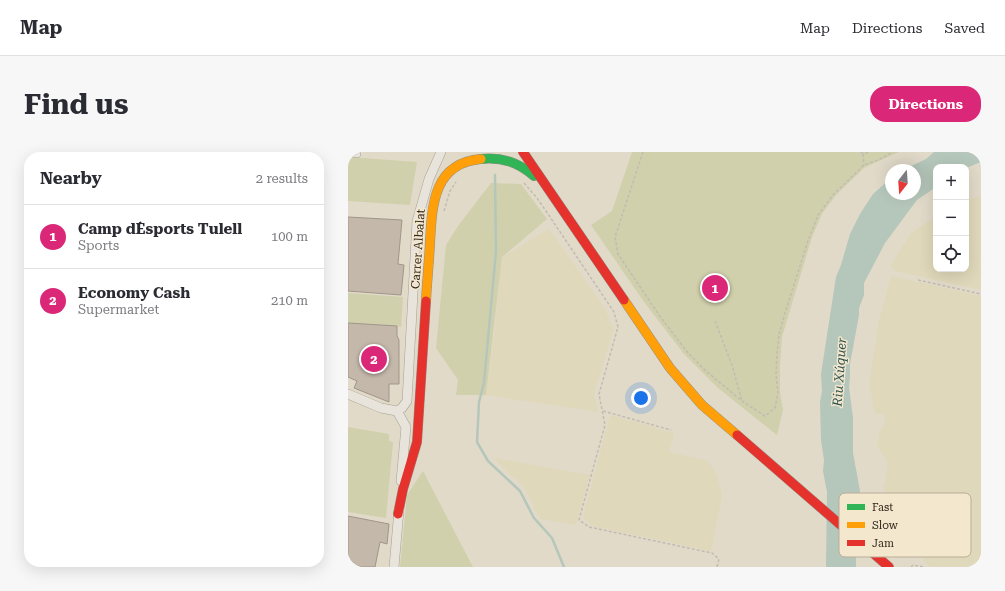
<!DOCTYPE html>
<html lang="en">
<head>
<meta charset="utf-8">
<style>
	body { margin:0; font-family:"Roboto Serif",serif; background:#f7f7f7; color:#2b2b33 }
	.controls { position:absolute; right:12px; top:12px; display:grid; overflow:hidden; border-radius:8px; box-shadow:0 4px 16px #0002 }
	.controls button { width:36px; height:36px; display:grid; place-items:center; padding:0; border:0; border-bottom:1px solid #e1e1e2; background:#fff; color:#2b2b33; font:20px sans-serif }
	.compass { position:absolute; left:537px; top:12px; width:36px; height:36px; border-radius:50%; background:#fff; box-shadow:0 4px 16px #0002; rotate:197deg }
	.you { position:absolute; left:293px; top:246px; width:14px; height:14px; margin:-10px; border:3px solid #fff; border-radius:50%; background:#1a73e8; box-shadow:0 0 0 6px #1a73e833 }
	.badge { display:grid; place-items:center; width:26px; height:26px; border-radius:50%; background:#db2777; color:#fff; font-size:13px; font-weight:700 }
	.pin { position:absolute; translate:-50% -50%; border:2px solid #fff; box-shadow:0 1px 4px #0006 }
	.list { margin:0; padding:0; list-style:none }
	h2 { display:flex; justify-content:space-between; align-items:center; height:52px; margin:0; padding:0 16px; font-size:17px }
	h2 small { font-size:13px; font-weight:400; color:#7c7c81 }
	.list li { display:grid; grid-template-columns:26px 1fr auto; gap:12px; align-items:center; box-sizing:border-box; height:64px; padding:0 16px; border-top:1px solid #e1e1e2 }
	.list b { display:block; font-size:15px; white-space:nowrap }
	.list p { margin:0; font-size:13px; white-space:nowrap; color:#7c7c81 }
	.list em { font-size:13px; font-style:normal; color:#7c7c81 }
	.icon { flex:none; width:22px; height:22px; fill:none; stroke:currentColor; stroke-width:2; stroke-linecap:round; stroke-linejoin:round }
	.map { position:relative; flex:none; width:633px; height:415px; overflow:hidden; border-radius:16px }
	header { display:flex; align-items:center; gap:24px; box-sizing:border-box; height:56px; padding:0 20px; background:#fff; border-bottom:1px solid #e1e1e2 }
	header strong { font-size:19px }
	nav { display:flex; gap:22px; margin-inline-start:auto; font-size:14px }
	.intro { display:flex; align-items:center; justify-content:space-between; box-sizing:border-box; height:96px; padding:0 24px }
	h1 { margin:0; font-size:28px }
	.button { padding:10px 18px; border-radius:16px; background:#db2777; color:#fff; font-size:14px; font-weight:700 }
	main { display:flex; gap:24px; padding:0 24px }
	aside { flex:1; background:#fff; border-radius:16px; box-shadow:0 4px 16px #0002 }
	.map>svg:first-child { display:block }
</style>
</head>
<body>
<header>
<strong>Map</strong>
<nav><a>Map</a><a>Directions</a><a>Saved</a></nav>
</header>
<div class="intro"><h1>Find us</h1><a class="button">Directions</a></div>
<main>
<aside>
<h2>Nearby<small>2 results</small></h2>
<ul class="list">
<li><span class="badge">1</span><div><b>Camp d´Esports Tulell</b><p>Sports</p></div><em>100 m</em></li>
<li><span class="badge">2</span><div><b>Economy Cash</b><p>Supermarket</p></div><em>210 m</em></li>
</ul>
</aside>
<div class="map">
<svg width="633" height="415" viewBox="0 0 633 415">
	<rect width="100%" height="100%" fill="#e1dac9"/>
	<!-- farmland -->
	<path fill="#e0d8ba" d="M633,44V138L548,119L542,114L563,81L588,64V117H618V48Z
		M201,77L256,155L266,177L246,242L251,260L138,243L147,177L154,105Z
		M543,124L633,144V415H583L577,410L545,360L535,335L537,330L540,311L529,294L532,279L537,272L536,262H527L521,233L531,169Z
		M262,263L326,281L321,300L360,309L368,321L374,343L363,399L244,374L235,365Z
		M146,306L242,323L228,373L193,367L186,356L176,334L160,321Z"/>
	<!-- green -->
	<path fill="#d0d0ac" d="M284,0H551L516,16L488,43L474,62L464,85L434,185L432,214V240L435,258L429,283L370,236L336,202L296,150L243,73L264,59Z
		M0,5L69,10L62,53L0,49Z
		M143,31L173,32L199,67L154,105L138,243H108L110,228L88,196L98,93L110,74Z
		M0,141L55,145L53,175L49,174L0,171Z
		M0,275L41,282V289L45,290L38,366L0,360Z
		M75,319L125,415H52L59,343Z"/>
	<!-- water -->
	<path fill="#b5c6ba" d="M586,0H633V10L618,16L588,15V35L569,48L537,91L516,131V143L511,156V163L502,212V224L501,235L505,266V301L512,339L508,377V415H478L479,340L475,319L476,308L473,288L472,250L474,239L473,222L488,125L493,113L502,82L512,62L525,42L543,26V42H567V18H555L578,7Z"/>
	<g fill="none" stroke-linecap="round" stroke-linejoin="round">
		<!-- stream -->
		<path stroke="#b5c6ba" stroke-width="2.5" d="M147,23L148,99L136,231L131,250L129,290L140,309L172,339L186,366L204,386L216,415"/>
	</g>
	<!-- building -->
	<path fill="#c4b8aa" stroke="#a09589" d="M0,65L54,68L50,112L56,113L53,143L0,139Z
		M0,171L49,174V184L51,188V232H41V250L6,236L9,229L0,225Z
		M0,364L41,372L39,392L32,390L27,415H14L0,412Z"/>
	<g fill="none" stroke-linecap="round" stroke-linejoin="round">
		<defs>
			<path id="lane" d="M0,2L10,3V0"/>
			<path id="street" d="M0,242L33,256L49,259
				M49,259L54,256L59,249L69,69L81,27L93,0
				M49,259L58,275L53,329
				M46,415L51,358"/>
			<path id="fast" d="M133,7C154,5 170,10 186,24"/>
			<path id="slow" d="M276,148L322,216L354,253L389,283
				M78,149C79,129 81,110 82,91C84,54 85,11 133,7"/>
			<path id="jam" d="M175,0L276,148
				M389,283L541,415
				M50,362L55,337L69,290L78,149"/>
		</defs>
		<!-- lane casing -->
		<use href="#lane" stroke="#a69f93" stroke-width="5.5"/>
		<!-- street casing -->
		<use href="#street" stroke="#a69f93" stroke-width="10"/>
		<!-- fast casing -->
		<use href="#fast" stroke="#958e83" stroke-width="10"/>
		<!-- slow casing -->
		<use href="#slow" stroke="#958e83" stroke-width="10"/>
		<!-- jam casing -->
		<use href="#jam" stroke="#958e83" stroke-width="10"/>
		<!-- path -->
		<path stroke="#c2bbb2" stroke-width="1.5" stroke-dasharray="3 2" stroke-linecap="butt" d="M295,0L267,85L270,102L311,163L340,201L358,219L394,249L417,264L427,256L430,241L428,222L429,202L431,183L437,161L459,92L470,63L485,43L516,13L530,8L545,0
			M513,0L515,2L522,0
			M515,2L516,13
			M176,31L189,46L202,65L266,160L270,175L251,242L257,273L231,368L241,375L364,401L371,407L369,415
			M96,59L102,39L108,30
			M570,128L633,142
			M367,169L384,213L394,249
			M255,259L323,278
			M563,415L565,413L576,415"/>
		<!-- lane -->
		<use href="#lane" stroke="#e9e4db" stroke-width="4.5"/>
		<!-- street -->
		<use href="#street" stroke="#e9e4db" stroke-width="9"/>
		<!-- fast -->
		<use href="#fast" stroke="#30b455" stroke-width="9"/>
		<!-- slow -->
		<use href="#slow" stroke="#ff9f0a" stroke-width="9"/>
		<!-- jam -->
		<use href="#jam" stroke="#e5322d" stroke-width="9"/>
	</g>
	<g text-anchor="middle" stroke-width="3" stroke-linejoin="round" paint-order="stroke">
		<!-- street labels -->
		<g font-size="12" fill="#33271c" stroke="#f3e7ce">
			<text transform="translate(70 97) rotate(-86)" y="4">Carrer Albalat</text>
		</g>
		<!-- water labels -->
		<g font-size="13" font-style="italic" fill="#2c524f" stroke="#f3e7ce">
			<text transform="translate(491 220) rotate(-86)" y="5">Riu Xúquer</text>
		</g>
	</g>
	<!-- legend -->
	<rect x="491" y="341" width="132" height="64" rx="6" fill="#f3e7ce" stroke="#b9ad99" stroke-width="1"/>
	<rect x="499" y="352" width="18" height="6" fill="#30b455"/>
	<rect x="499" y="370" width="18" height="6" fill="#ff9f0a"/>
	<rect x="499" y="388" width="18" height="6" fill="#e5322d"/>
	<g font-size="11" fill="#33271c">
		<text x="524" y="359">Fast</text>
		<text x="524" y="377">Slow</text>
		<text x="524" y="395">Jam</text>
	</g>
</svg>
<div class="controls">
<button>+</button>
<button>−</button>
<button><svg class="icon" aria-label="locate" viewBox="0 0 24 24"><circle cx="12" cy="12" r="6"/><path d="M12 2v4M12 18v4M2 12h4M18 12h4"/></svg></button>
</div>
<svg class="compass" viewBox="-18 -18 36 36"><path d="M0-13l5 13h-10z" fill="#e53935"/><path d="M0 13l5-13h-10z" fill="#7c7c81"/></svg>
<div class="you"></div>
<div class="pin badge" style="left:367px;top:136px">1</div>
<div class="pin badge" style="left:26px;top:207px">2</div>
</div>
</main>
</body>
</html>
